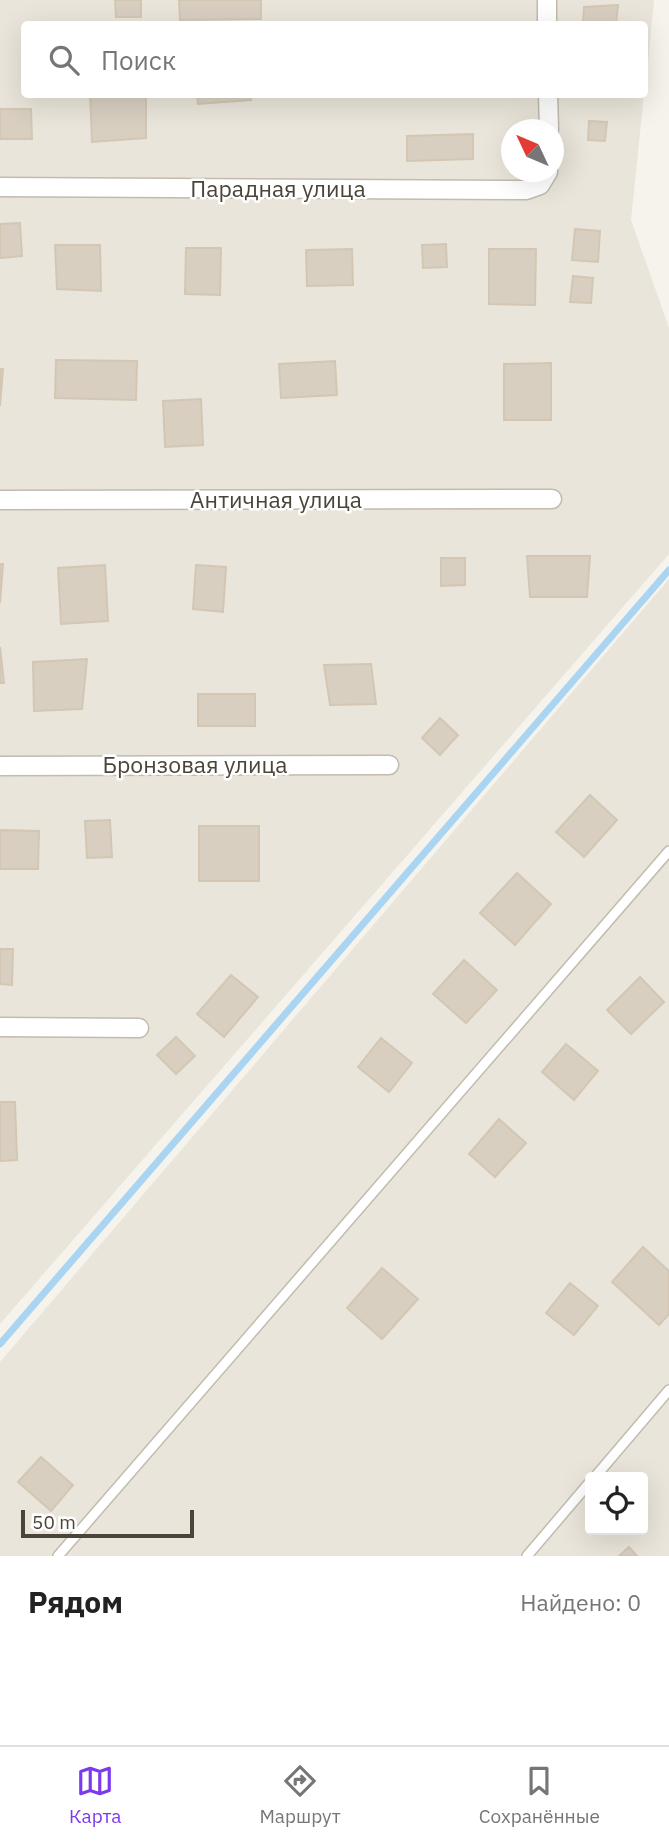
<!DOCTYPE html>
<html lang="ru">
<head>
<meta charset="utf-8">
<style>
	body { margin:0; font-family:"IBM Plex Sans",sans-serif; background:#f6f6f6; color:#222 }
	.controls { position:absolute; right:21px; bottom:21px; display:grid; overflow:hidden; border-radius:7px; box-shadow:0 7px 28px #0002 }
	.controls button { width:63px; height:63px; display:grid; place-items:center; padding:0; border:0; border-bottom:2px solid #e0e0e0; background:#fff; color:#222; font:35px sans-serif }
	.compass { position:absolute; left:501px; top:119px; width:63px; height:63px; border-radius:50%; background:#fff; box-shadow:0 7px 28px #0002; rotate:314deg }
	.scale { position:absolute; left:21px; bottom:18px; width:173px; box-sizing:border-box; padding-left:7px; border:4px solid #4b4439; border-top:0; font-size:19px; line-height:24px; white-space:nowrap; color:#4b4439; -webkit-text-stroke:5px #fff; paint-order:stroke }
	.list { margin:0; padding:0; list-style:none }
	h2 { display:flex; justify-content:space-between; align-items:center; height:91px; margin:0; padding:0 28px; font-size:30px }
	h2 small { font-size:23px; font-weight:400; color:#767676 }
	.icon { flex:none; width:38px; height:38px; fill:none; stroke:currentColor; stroke-width:2; stroke-linecap:round; stroke-linejoin:round }
	.map { position:relative; flex:none; width:669px; height:1556px; overflow:hidden }
	.search { position:absolute; background:#fff; box-shadow:0 7px 28px #0002; left:21px; right:21px; top:21px; height:77px; display:flex; align-items:center; gap:18px; box-sizing:border-box; padding:0 24px; border-radius:7px; color:#767676; font-size:26px }
	.sheet { height:189px; background:#fff }
	nav { display:flex; justify-content:space-around; align-items:center; box-sizing:border-box; height:98px; border-top:2px solid #e0e0e0; background:#fff; font-size:19px; color:#767676 }
	nav a { display:grid; justify-items:center; gap:4px }
	nav .on { color:#7c3aed }
	.map>svg:first-child { display:block }
</style>
</head>
<body>
<div class="map">
<svg width="669" height="1556" viewBox="0 0 669 1556">
	<rect width="100%" height="100%" fill="#f6f3ec"/>
	<!-- residential -->
	<path fill="#eae5da" fill-rule="evenodd" d="M0,0H654L645,94L644,24H24V94H644L631,220L669,328V554L0,1324ZM512,130H554V172H512Z
		M669,579V1556H0V1362ZM590,1477H643V1530H590Z"/>
	<g fill="none" stroke-linecap="round" stroke-linejoin="round">
		<!-- stream -->
		<path stroke="#a9d4f2" stroke-width="7" d="M0,1344L669,570"/>
	</g>
	<!-- building -->
	<path fill="#d8cfc1" stroke="#d3c7b4" stroke-width="2" d="M115,0H141V17H116Z
		M179,0H261V19L180,20Z
		M618,5L616,24H583L584,7Z
		M467,22V24H430V23Z
		M90,94H146V138L92,142Z
		M197,94H250L251,100L198,104Z
		M0,109H31L32,139H0Z
		M589,121L607,122L605,141L588,140Z
		M473,134V159L407,161V136Z
		M20,223L22,256L0,258V224Z
		M575,229L600,231L598,262L572,260Z
		M446,244L447,267L423,268L422,245Z
		M55,245H100L101,291L57,289Z
		M186,248H221L220,295L185,294Z
		M352,249L353,285L307,286L306,250Z
		M489,249H536L535,305L489,304Z
		M573,276L593,278L591,303L570,302Z
		M56,360L137,361L136,400L55,398Z
		M335,361L337,395L281,398L279,364Z
		M551,363V420H504V364Z
		M0,369H3L0,406Z
		M201,399L203,445L165,447L163,401Z
		M527,556H590L587,597H530Z
		M441,558H465V585L441,586Z
		M0,564H3L0,603Z
		M105,565L108,621L61,624L58,568Z
		M196,565L226,567L223,612L193,609Z
		M0,647L4,683H0Z
		M87,659L82,709L34,711L33,662Z
		M371,664L376,704L330,705L324,665Z
		M198,694H255V726H198Z
		M440,718L458,735L440,755L422,738Z
		M590,795L617,820L584,857L556,832Z
		M110,820L112,857L87,858L85,821Z
		M199,826H259V881H199Z
		M0,830L39,831L38,869H0Z
		M517,873L551,904L515,945L480,913Z
		M0,949H13L12,985L0,984Z
		M464,960L497,990L466,1023L433,994Z
		M231,975L258,997L224,1037L197,1014Z
		M640,977L664,1002L631,1034L607,1010Z
		M176,1037L195,1056L176,1074L157,1055Z
		M381,1038L412,1063L389,1092L358,1067Z
		M566,1044L598,1071L574,1100L542,1072Z
		M0,1102H15L17,1160L0,1161Z
		M499,1119L526,1143L495,1177L469,1154Z
		M643,1247L669,1271V1314L659,1325L612,1282Z
		M382,1268L418,1299L382,1339L347,1308Z
		M570,1283L598,1306L574,1335L546,1313Z
		M41,1457L73,1485L51,1511L18,1482Z
		M629,1547L637,1556H619Z"/>
	<g fill="none" stroke-linecap="round" stroke-linejoin="round">
		<defs>
			<path id="service" d="M595,1477L669,1390
				M58,1556L669,851
				M527,1556L590,1482"/>
			<path id="minor" d="M547,0V24
				M548,94L549,130
				M0,187L526,190L540,185L548,172
				M0,500L552,499
				M0,766L389,765
				M0,1027L139,1028"/>
		</defs>
		<!-- service casing -->
		<use href="#service" stroke="#c2bbae" stroke-width="12"/>
		<!-- minor casing -->
		<use href="#minor" stroke="#c2bbae" stroke-width="21"/>
		<!-- service -->
		<use href="#service" stroke="#fff" stroke-width="9"/>
		<!-- minor -->
		<use href="#minor" stroke="#fff" stroke-width="18"/>
	</g>
	<g text-anchor="middle" stroke-width="5" stroke-linejoin="round" paint-order="stroke">
		<!-- street labels -->
		<g font-size="23" fill="#4b4439" stroke="#fff">
			<text x="278" y="197">Парадная улица</text>
			<text x="276" y="508">Античная улица</text>
			<text x="195" y="773">Бронзовая улица</text>
		</g>
	</g>
</svg>
<div class="controls">
<button><svg class="icon" aria-label="locate" viewBox="0 0 24 24"><circle cx="12" cy="12" r="6"/><path d="M12 2v4M12 18v4M2 12h4M18 12h4"/></svg></button>
</div>
<svg class="compass" viewBox="-18 -18 36 36"><path d="M0-13l5 13h-10z" fill="#e53935"/><path d="M0 13l5-13h-10z" fill="#767676"/></svg>
<div class="scale">50 m</div>
<div class="search"><svg class="icon" aria-label="search" viewBox="0 0 24 24"><circle cx="10" cy="10" r="6"/><path d="M15 15l6 6"/></svg>Поиск</div>
</div>
<section class="sheet">
<h2>Рядом<small>Найдено: 0</small></h2>
<ul class="list">
</ul>
</section>
<nav>
<a class="on"><svg class="icon" aria-label="map" viewBox="0 0 24 24"><path d="M3 6l6-2 6 2 6-2v14l-6 2-6-2-6 2zM9 4v14M15 6v14"/></svg>Карта</a>
<a><svg class="icon" aria-label="directions" viewBox="0 0 24 24"><path d="M12 3l9 9-9 9-9-9zM9 14v-3h6M13 9l2 2-2 2"/></svg>Маршрут</a>
<a><svg class="icon" aria-label="saved" viewBox="0 0 24 24"><path d="M7 4h10v16l-5-4-5 4z"/></svg>Сохранённые</a>
</nav>
</body>
</html>
